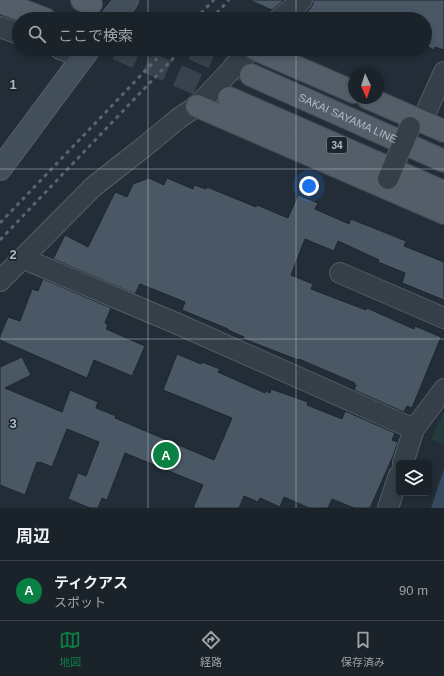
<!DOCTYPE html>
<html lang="ja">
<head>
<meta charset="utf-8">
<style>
	body { margin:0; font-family:Helvetica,"Noto Sans JP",sans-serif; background:#232a32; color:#f1f3f6 }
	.controls { position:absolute; right:12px; bottom:12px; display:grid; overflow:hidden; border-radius:6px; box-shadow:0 2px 6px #0003 }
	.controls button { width:36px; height:36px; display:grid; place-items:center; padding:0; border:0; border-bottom:1px solid #383f47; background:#1a222a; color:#f1f3f6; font:20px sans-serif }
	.compass { position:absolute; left:348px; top:68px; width:36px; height:36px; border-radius:50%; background:#1a222a; box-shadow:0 2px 6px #0003; rotate:176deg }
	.you { position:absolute; left:309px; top:186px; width:14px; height:14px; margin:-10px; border:3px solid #fff; border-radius:50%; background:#1a73e8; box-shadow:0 0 0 6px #1a73e833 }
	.badge { display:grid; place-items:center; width:26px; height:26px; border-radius:50%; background:#0b8043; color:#fff; font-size:13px; font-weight:700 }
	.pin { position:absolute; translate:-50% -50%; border:2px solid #fff; box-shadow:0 1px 4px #0006 }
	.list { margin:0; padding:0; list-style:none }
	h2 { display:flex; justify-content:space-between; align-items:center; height:52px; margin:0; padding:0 16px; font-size:17px }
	h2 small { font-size:13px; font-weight:400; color:#9fa4a8 }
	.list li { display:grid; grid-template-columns:26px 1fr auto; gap:12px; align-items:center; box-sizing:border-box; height:60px; padding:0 16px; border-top:1px solid #383f47 }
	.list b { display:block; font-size:15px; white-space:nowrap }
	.list p { margin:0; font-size:13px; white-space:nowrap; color:#9fa4a8 }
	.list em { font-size:13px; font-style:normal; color:#9fa4a8 }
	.icon { flex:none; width:22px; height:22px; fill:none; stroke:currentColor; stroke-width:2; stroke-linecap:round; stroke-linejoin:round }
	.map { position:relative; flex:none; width:444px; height:508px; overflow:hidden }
	.search { position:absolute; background:#1a222a; box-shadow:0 2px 6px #0003; left:12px; right:12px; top:12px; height:44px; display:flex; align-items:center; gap:10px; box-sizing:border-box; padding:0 14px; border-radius:22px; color:#9fa4a8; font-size:15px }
	.sheet { height:112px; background:#1a222a }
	nav { display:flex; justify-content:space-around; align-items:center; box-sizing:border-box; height:56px; border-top:1px solid #383f47; background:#1a222a; font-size:11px; color:#9fa4a8 }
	nav a { display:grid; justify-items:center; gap:2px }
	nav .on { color:#0b8043 }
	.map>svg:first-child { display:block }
</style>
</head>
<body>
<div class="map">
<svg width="444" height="508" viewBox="0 0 444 508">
	<rect width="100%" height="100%" fill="#222d38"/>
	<!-- green -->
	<path fill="#253a3a" d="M444,411V445L431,439Z"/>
	<!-- water -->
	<path fill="#364a5f" d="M444,469V508H431Z"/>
	<!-- building -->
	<path fill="#4a5764" stroke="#1d262f" d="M249,0H284L272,10Z
		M313,0H444V50L435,47L434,50L425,45V19H297L310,9L313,4Z
		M149,178L164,185L167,178L193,189L194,185L206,189L207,187L256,207L257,205L288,218L298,195L318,203L315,209L349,224L351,219L406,241L404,246L444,262V300L402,283L405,273L378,262L379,260L338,241L334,251L305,239L291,275L313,284L311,289L366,310L367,308L414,329L415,326L441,337L412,408L407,406L404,412L354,390L356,385H354L355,383L299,359L298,360L244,339V337L228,330V329L182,310L185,302L140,284L135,294L53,259L65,235L88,247L115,192L127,197L133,184Z
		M43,279L111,308L105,323L108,325L106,329L145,346L132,376L94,360L87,378L0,340V336L8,317L20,321L32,289L38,291Z
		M177,354L201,364L202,362L220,369L218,372L265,393L266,391L270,393L271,389L308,402L307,405L342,419L345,411L395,433L392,440L398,442L393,456L370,508H354L332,499L328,508H309L284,497L280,507L260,498L258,502L244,496L239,508H193L203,485L125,453L107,500L102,498L98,508H90L68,499L78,473L86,476L99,442L67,429L52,467L40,462L39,463L37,462L25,495L0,485V367L22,357L31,375L5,388L62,412L70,390L98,402L96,408L116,416L115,418L214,460L232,418L163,390Z"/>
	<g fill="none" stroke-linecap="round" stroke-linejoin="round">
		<!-- primary-tunnel -->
		<path stroke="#37424d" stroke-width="22" stroke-dasharray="22 11" stroke-linecap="butt" d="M117,49L229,98
			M193,49L251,75"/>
		<defs>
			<path id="street" d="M279,19L302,0
				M0,27L19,34
				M60,49L83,57
				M422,121L444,72
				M22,258L178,324L414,429
				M340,273L444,318
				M0,281L93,187L144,147L179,118L197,106L251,49
				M403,463L414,429L444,389
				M388,508L399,475"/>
			<path id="secondary" d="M112,19L127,0
				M0,169L89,49"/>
			<g id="primary">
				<path d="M82,0L91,4"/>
				<path d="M0,2L45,19"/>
				<path d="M255,49L354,92"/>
				<path id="s1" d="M251,75L444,161"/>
				<path d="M229,98L444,192"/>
				<path d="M368,98L444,131"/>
				<path d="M197,106L444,213"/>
			</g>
		</defs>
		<!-- street casing -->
		<use href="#street" stroke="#535d66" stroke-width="22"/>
		<!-- secondary casing -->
		<use href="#secondary" stroke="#535d66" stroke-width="24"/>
		<!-- primary casing -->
		<use href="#primary" stroke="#3f4852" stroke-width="24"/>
		<!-- street -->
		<use href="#street" stroke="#353f48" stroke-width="20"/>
		<!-- secondary -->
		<use href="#secondary" stroke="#434e5b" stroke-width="22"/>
		<!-- primary -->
		<use href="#primary" stroke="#535e69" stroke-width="22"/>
		<!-- rail -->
		<path stroke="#57636f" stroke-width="3" stroke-dasharray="4 4" stroke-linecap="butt" d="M195,19L214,0
			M211,19L229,0
			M0,223L166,49
			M0,240L182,49"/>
		<defs>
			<path id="street-bridge" d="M388,179L410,127"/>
		</defs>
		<!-- street-bridge casing -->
		<use href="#street-bridge" stroke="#535d66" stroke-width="22" stroke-linecap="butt"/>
		<!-- street-bridge -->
		<use href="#street-bridge" stroke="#353f48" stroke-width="20"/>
	</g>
	<!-- grid -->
	<path fill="none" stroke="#b0bac5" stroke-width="1" stroke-opacity="0.55" d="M148,0V19M296,0V19M148,49V508M296,49V508M0,169H444M0,339H444"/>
	<g text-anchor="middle" stroke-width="3" stroke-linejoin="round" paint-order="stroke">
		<!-- shield labels -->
		<rect fill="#1b242d" stroke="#838d97" stroke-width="1" x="327" y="137" width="20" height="16" rx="3"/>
		<g font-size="10" font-weight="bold" fill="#b0bac5">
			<text x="337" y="149">34</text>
		</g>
		<!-- street labels -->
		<g font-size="11" fill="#b0bac5" stroke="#1b242d">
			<text dy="4" stroke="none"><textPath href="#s1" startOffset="106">SAKAI SAYAMA LINE</textPath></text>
		</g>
	</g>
	<g font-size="13" text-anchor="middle" font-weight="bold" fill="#b0bac5" stroke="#1b242d" stroke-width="3" stroke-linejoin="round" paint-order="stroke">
		<text x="13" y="89">1</text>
		<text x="13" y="259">2</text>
		<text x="13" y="428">3</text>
	</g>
</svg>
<div class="controls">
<button><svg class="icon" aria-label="layers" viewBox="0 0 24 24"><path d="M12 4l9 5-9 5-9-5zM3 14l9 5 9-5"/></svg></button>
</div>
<svg class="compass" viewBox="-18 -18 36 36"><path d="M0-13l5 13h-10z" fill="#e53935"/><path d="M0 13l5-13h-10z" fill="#9fa4a8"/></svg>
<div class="you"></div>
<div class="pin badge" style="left:166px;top:455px">A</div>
<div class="search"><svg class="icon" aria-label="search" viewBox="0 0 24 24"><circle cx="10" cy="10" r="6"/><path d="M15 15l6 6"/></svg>ここで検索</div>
</div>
<section class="sheet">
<h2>周辺<small></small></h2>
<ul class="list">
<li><span class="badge">A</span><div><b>ティクアス</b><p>スポット</p></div><em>90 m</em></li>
</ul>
</section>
<nav>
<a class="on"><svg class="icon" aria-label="map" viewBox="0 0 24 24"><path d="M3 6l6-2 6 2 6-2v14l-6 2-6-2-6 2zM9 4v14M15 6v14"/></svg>地図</a>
<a><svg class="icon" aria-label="directions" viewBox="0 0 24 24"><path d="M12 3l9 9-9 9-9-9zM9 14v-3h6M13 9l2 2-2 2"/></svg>経路</a>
<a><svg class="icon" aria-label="saved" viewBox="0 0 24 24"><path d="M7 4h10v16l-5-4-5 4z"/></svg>保存済み</a>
</nav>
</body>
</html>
